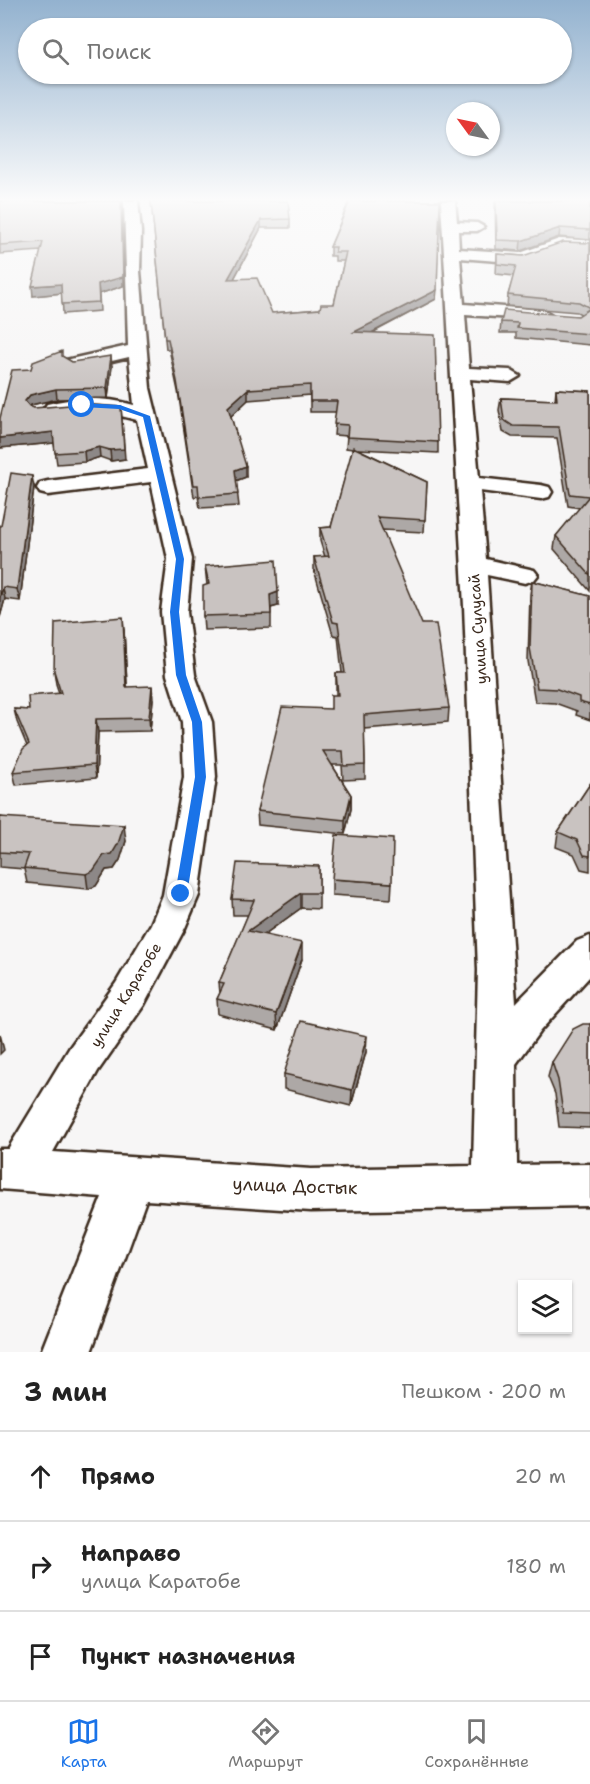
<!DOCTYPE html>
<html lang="ru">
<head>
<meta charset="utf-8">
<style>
	body { margin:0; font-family:"Shantell Sans",sans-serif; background:#f6f6f6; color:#222 }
	.controls { position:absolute; right:18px; bottom:18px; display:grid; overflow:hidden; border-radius:0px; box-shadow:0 2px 4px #0004 }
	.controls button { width:54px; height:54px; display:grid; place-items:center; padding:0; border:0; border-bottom:2px solid #e0e0e0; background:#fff; color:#222; font:30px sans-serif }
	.compass { position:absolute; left:446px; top:102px; width:54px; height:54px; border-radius:50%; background:#fff; box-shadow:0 2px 4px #0004; rotate:303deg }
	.stop { position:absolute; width:18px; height:18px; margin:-14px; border:4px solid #1a73e8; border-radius:50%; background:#fff }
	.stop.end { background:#1a73e8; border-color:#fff; box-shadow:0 2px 6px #0008 }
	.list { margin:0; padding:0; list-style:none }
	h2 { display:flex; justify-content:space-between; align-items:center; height:78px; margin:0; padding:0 24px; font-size:26px }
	h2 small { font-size:20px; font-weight:400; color:#767676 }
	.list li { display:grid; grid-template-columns:39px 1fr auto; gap:18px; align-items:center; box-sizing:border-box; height:90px; padding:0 24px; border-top:2px solid #e0e0e0 }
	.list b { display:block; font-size:22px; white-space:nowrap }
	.list p { margin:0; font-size:20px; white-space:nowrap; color:#767676 }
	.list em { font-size:20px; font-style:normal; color:#767676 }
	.icon { flex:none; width:33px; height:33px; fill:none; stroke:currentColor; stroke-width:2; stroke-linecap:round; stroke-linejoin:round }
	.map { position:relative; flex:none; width:590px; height:1352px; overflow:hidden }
	.search { position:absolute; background:#fff; box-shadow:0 2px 4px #0004; left:18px; right:18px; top:18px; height:66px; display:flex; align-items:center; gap:15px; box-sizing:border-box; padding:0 21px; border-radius:33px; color:#767676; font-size:22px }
	.sheet { height:348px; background:#fff }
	nav { display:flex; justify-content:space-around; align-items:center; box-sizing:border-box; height:84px; border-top:2px solid #e0e0e0; background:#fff; font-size:16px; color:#767676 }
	nav a { display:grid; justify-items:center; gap:3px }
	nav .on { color:#1a73e8 }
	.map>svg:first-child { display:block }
</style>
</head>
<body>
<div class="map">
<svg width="590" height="1352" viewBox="0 0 590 1352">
	<rect width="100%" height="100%" fill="#f7f6f6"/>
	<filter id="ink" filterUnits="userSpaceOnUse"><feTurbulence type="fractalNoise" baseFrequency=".0167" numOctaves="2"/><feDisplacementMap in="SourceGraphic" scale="12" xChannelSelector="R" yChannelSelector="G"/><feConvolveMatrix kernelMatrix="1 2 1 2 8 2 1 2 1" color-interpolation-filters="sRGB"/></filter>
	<g filter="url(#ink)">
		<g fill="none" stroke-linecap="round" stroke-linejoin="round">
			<defs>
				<path id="street" d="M124,201H138L141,232L140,271L150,388L192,559L187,612L195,675L212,722L216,777L199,895L185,928L144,1005L98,1071L53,1152L311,1169L473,1166L478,970L464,606L441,201H455L457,222L477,223L484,227L477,231H458L459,249L520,253L559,239L590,240V250L561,249L522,263L460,258L464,304L543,310L552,315L543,320L465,315L469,368L510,370L520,376L510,382L470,379L479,478L541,485L549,487L552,492L549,497L541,499L480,491L486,559L534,570L538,575L534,580L525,583L487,575L516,1003L577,941L590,936V976L540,1031L516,1064L517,1165L590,1164V1206L311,1211L146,1200L91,1352H41L102,1197L0,1189V1149H8L70,1047L116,983L151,924L163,895L184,777L182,722L167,675L161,612L168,559L151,482L48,495L40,493L37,488L40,483L48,481L148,469L137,420L101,411L54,414L47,412L44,408L47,404C76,397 105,397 134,405L129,357L73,370L64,364L66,360L128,346Z"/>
			</defs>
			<!-- street casing -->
			<use href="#street" stroke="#3b2a1e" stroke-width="5"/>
			<!-- street -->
			<use href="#street" fill="#fff" fill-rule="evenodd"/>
		</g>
		<!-- wall -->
		<path fill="#ada8a6" stroke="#3b2a1e" stroke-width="1.5" d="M0,201H122L123,286L99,294L100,311L63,314L62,293L33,296L41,251L0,254Z
			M151,201L290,219V228H261L234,279L272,313L320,309L334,304L344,261H335V256H330V247L349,201H440L436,299L372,333L438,442V453L358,449L427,482L424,532L382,530L449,708L448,722L364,729L365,765V779L343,780L342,765H332L351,795V809L345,834L258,825L257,811L331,709L336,695V673H342L338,636L333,635L314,570V557H325L320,541V528L331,527L353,449L346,448L347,436L334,435L336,412H310V395L248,400L231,416L246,477L236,481L239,506L200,508L198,496L194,497L178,391L169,349H166Z
			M495,201H590V240L559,237L520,251L496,249Z
			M590,243V345L516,338V333H500L501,322L578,316L581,314L577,312L507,306L508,295L514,276L496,274L497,254L523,256Z
			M63,357L72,362L112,366L108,398L57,399L31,405L30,407L34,408L125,459L111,461L100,457L85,462L57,464L54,443L0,448L31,369Z
			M556,389L590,391V591L554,549L556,536L580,508L568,506L557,438L512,437L503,432L499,410L501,398L555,400Z
			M34,487L20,601L5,599L0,617L1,526Z
			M205,566L278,606L271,608V628L204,630L203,616L207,585Z
			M532,581L590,596V720L576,715L577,711L555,703L535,702L528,661L530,594Z
			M124,630L127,687L153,699L150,731L98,732L96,778L16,785L13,772L27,746L17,722L14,709L29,710L59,693L56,684L54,671Z
			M590,784V871L581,869L574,854L556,847L558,832Z
			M0,817L126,841L120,860L114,869L106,870L96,886L88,889L27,883L24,869L0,867Z
			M319,866V909L301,908L265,934L302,959L277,1030L218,1014L217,999L220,993L219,983L248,915H233L232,899Z
			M332,879L392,883L391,899L332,895Z
			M590,1024V1128L559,1127L555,1094L548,1077L552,1062Z
			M366,1052L351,1106L284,1089V1074Z"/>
		<!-- shaded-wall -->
		<path fill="#8d8887" stroke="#3b2a1e" stroke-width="1.5" d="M121,201L123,286L99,294L98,284Z
			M261,220V228L229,288L228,279Z
			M560,228L559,237L520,251L521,241Z
			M61,284L63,293L33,296L32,286Z
			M437,290L436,299L354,342V332Z
			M111,356L112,366L108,398L107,388Z
			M56,389L57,399L31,405L27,411L25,401L30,395Z
			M248,389V400L229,418L228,407Z
			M121,407L125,459L111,461L110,450Z
			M53,432L54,443L0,448V438Z
			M99,447L100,457L85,462L84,451Z
			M246,466V477L235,481V470Z
			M32,476L34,487L20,601L17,589Z
			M3,587L5,599L0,617V597Z
			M278,592V606L270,608V595Z
			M123,617L124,630L128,700L126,687Z
			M152,686L153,699L150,731L149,718Z
			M96,719L98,732L96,778L94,765Z
			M351,795V809L345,834V820Z
			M124,825L126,841L120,860L114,869L106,870L96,886L88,889L86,874L104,855Z
			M301,893V908L248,946V931Z
			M302,943V959L277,1030L276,1014Z
			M0,1034L4,1050L0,1054Z
			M367,1036L366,1052L351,1106L352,1090Z"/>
		<!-- building -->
		<path fill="#c9c3c1" stroke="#3b2a1e" stroke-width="1.5" d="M0,201H121L123,277L98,284L99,302L62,304L61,284L32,286L43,242L0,245Z
			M151,201H288L290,219L261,220L228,279L257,278L272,313L320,309L321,304H334L346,252H335L336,247H330L350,201H440L437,290L354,332L435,335L438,442L347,437L348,425L334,424L337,401H310V385L248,389L228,407L246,466L235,470L238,494L199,497L198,485H193L177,381L168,339H165Z
			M496,201H590V230L560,228L521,241L497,240Z
			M563,242L590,243V334L517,328L518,323L501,322L504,310L578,316L590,308L579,302L508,295L516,266L497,264V254L523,256Z
			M62,351V356L72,362L111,356L107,388L56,389L30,395L25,401L29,406L34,408L82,404L121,407L124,449L110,450L99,447L84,451L55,453L53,432L0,438V418L12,370L31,369L33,362Z
			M556,389L590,391V575L556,536L589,496L570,494L559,427L513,426L504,420L501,398L557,400Z
			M353,447L427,482L425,520L377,517L422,624H436L449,708L364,715L365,765L344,766L343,751H323L351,795L345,820L257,811L282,707L331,709V695H338L336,673H345L338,623L333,622L314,557L329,556L320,528L331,527Z
			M11,473L32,476L17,589L3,587L0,597V526H1Z
			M276,560L278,592L270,595L271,614L203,616V586L209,584L205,566Z
			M532,581L590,596V705L579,702V697L557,689L537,688L530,648Z
			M123,617L126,687L152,686L149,718L96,719L94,765L13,772L23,749L29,744L14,709L29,710L28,696L61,693L54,671L55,623Z
			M590,784V856L584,855L577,840L558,832Z
			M0,817L124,825L118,844L112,854L104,855L93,871L86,874L24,868L29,854L0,852Z
			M336,835L393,839L392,883L332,879Z
			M237,863L319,866V893H301L248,931L302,943L276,1014L217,999L224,984L219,983L254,900L232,899Z
			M301,1021L367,1036L352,1090L284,1074Z
			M583,1024H590V1114L563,1113L558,1080L552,1062L573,1029Z"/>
	</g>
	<!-- sky -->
	<linearGradient id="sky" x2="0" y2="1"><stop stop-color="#93b2cf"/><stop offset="0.51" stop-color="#fbfbfb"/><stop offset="1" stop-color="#fbfbfb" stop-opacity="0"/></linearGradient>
	<rect width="590" height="391" fill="url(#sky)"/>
	<!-- route -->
	<path fill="#1a73e8" d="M80,403L120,405L150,416L184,559L179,612L186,675L202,722L206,777L187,894L181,899L175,894L195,777L192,722L176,675L170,612L176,559L143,417L119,409L82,407Z"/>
	<g text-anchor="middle" stroke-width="5" stroke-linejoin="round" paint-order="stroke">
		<!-- street labels -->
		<g font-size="15" fill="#3b2a1e" stroke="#fff">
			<text transform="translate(478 629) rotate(-94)" y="5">улица Сулусай</text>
			<text transform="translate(126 995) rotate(-58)" y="5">улица Каратобе</text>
		</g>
		<!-- near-street labels -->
		<g font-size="18" fill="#3b2a1e" stroke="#fff">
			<text transform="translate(295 1186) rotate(2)" y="6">улица Достык</text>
		</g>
	</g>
</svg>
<div class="controls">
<button><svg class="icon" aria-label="layers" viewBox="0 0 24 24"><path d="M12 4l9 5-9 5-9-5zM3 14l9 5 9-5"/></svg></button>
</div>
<svg class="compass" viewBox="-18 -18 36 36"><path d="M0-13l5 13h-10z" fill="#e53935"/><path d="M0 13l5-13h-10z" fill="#767676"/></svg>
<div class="stop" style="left:82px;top:405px"></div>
<div class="stop end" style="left:181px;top:894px"></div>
<div class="search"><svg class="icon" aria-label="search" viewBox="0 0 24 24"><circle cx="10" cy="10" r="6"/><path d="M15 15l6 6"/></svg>Поиск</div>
</div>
<section class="sheet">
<h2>3 мин<small>Пешком · 200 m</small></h2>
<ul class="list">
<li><svg class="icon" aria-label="ahead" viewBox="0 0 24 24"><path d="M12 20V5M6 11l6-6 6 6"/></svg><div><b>Прямо</b></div><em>20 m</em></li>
<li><svg class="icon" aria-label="right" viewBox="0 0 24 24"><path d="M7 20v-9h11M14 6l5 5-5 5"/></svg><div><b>Направо</b><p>улица Каратобе</p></div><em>180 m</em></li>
<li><svg class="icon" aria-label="arrive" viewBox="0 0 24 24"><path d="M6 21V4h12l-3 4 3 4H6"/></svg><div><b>Пункт назначения</b></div></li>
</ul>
</section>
<nav>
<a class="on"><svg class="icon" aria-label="map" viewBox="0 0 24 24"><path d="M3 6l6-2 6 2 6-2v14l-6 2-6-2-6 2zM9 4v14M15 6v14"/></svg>Карта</a>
<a><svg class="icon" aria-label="directions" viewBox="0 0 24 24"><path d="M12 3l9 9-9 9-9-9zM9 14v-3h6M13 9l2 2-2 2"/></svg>Маршрут</a>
<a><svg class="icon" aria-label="saved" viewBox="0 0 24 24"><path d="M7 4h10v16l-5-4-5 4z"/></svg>Сохранённые</a>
</nav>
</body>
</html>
